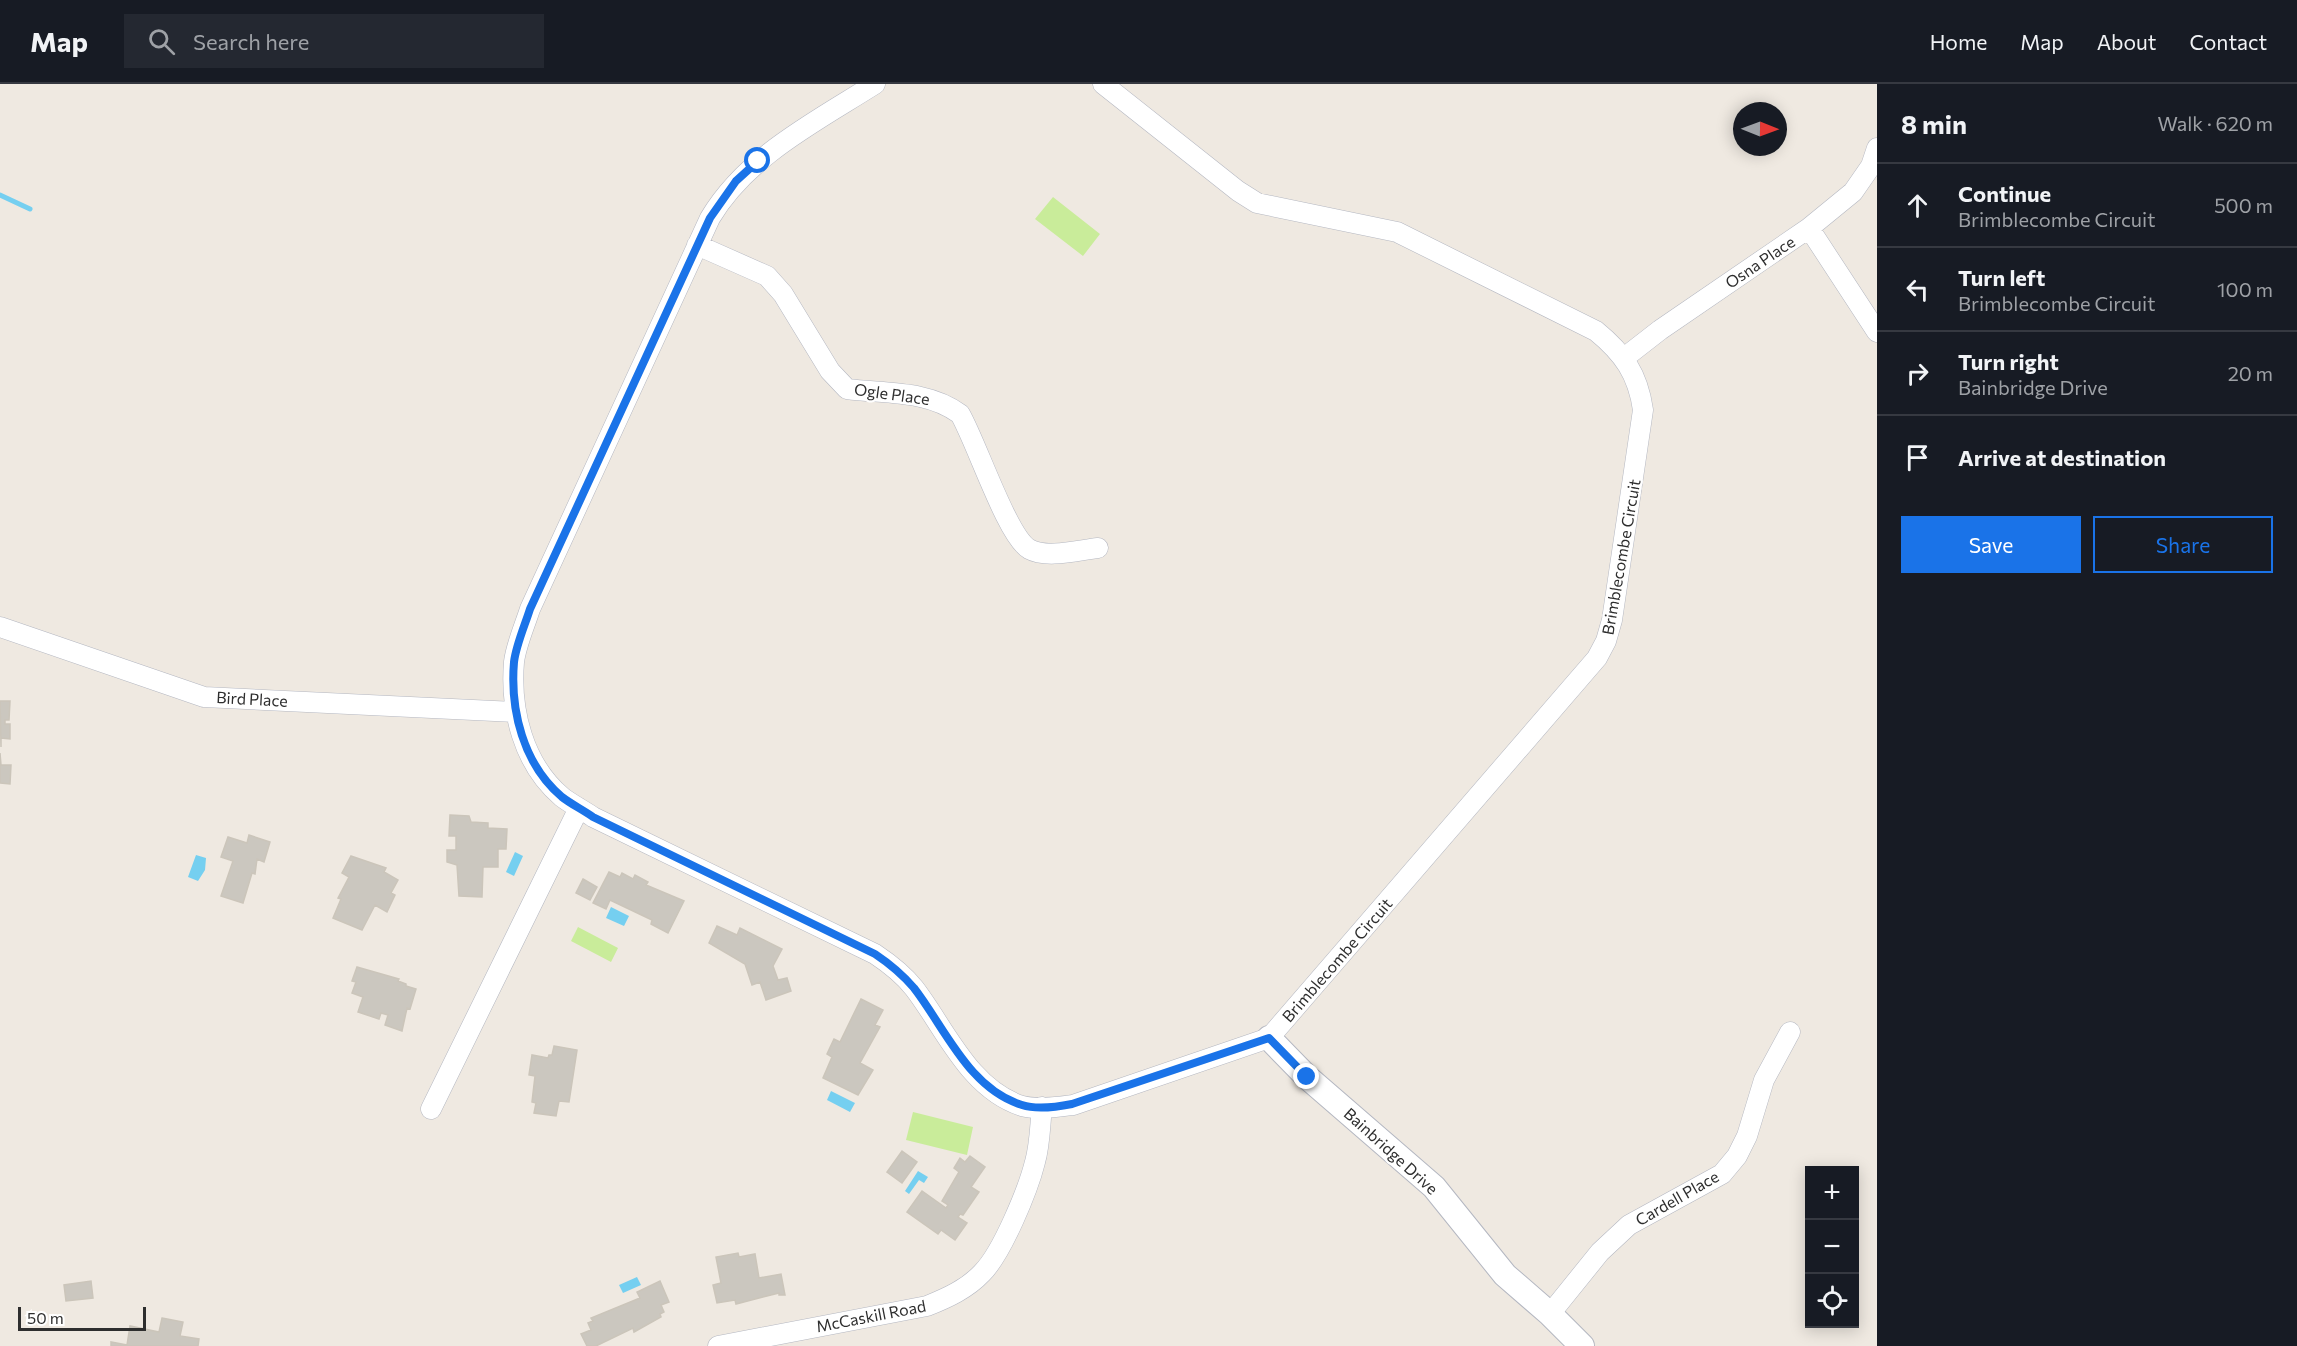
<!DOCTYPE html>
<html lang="en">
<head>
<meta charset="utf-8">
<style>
	body { margin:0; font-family:Commissioner,sans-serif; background:#242831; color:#f1f3f6 }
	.controls { position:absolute; right:18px; bottom:18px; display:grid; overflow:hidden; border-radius:0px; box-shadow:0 3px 15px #0003 }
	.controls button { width:54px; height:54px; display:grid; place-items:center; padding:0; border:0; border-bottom:2px solid #363941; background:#171b24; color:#f1f3f6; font:30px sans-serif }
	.compass { position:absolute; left:1733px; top:18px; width:54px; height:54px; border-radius:50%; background:#171b24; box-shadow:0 3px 15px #0003; rotate:91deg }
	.scale { position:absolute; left:18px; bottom:15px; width:128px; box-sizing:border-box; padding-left:6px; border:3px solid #2e2e2e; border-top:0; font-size:16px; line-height:21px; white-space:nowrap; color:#2e2e2e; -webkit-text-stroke:4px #fff; paint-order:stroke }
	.stop { position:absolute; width:18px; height:18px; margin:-14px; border:4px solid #1a73e8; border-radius:50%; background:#fff }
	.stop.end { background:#1a73e8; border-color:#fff; box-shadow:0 2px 6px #0008 }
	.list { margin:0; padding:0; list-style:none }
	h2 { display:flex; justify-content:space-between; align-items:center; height:78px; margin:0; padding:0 24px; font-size:26px }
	h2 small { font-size:20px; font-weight:400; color:#9ea1a6 }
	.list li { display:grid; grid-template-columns:39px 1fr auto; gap:18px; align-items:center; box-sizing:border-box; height:84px; padding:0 24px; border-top:2px solid #363941 }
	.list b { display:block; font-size:22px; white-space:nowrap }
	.list p { margin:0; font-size:20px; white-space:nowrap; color:#9ea1a6 }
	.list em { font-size:20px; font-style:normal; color:#9ea1a6 }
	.actions { display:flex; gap:12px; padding:18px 24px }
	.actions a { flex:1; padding:14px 0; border:2px solid #1a73e8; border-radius:0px; text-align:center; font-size:21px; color:#1a73e8 }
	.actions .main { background:#1a73e8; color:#fff }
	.icon { flex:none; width:33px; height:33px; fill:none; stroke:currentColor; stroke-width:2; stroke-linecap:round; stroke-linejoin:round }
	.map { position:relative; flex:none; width:1877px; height:1262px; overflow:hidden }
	header { display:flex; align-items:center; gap:36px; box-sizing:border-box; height:84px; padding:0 30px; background:#171b24; border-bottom:2px solid #363941 }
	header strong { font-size:28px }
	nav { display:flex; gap:33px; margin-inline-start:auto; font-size:21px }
	.search { width:420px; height:54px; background:#242831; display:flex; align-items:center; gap:15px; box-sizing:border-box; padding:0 21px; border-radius:0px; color:#9ea1a6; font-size:22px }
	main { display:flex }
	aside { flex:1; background:#171b24 }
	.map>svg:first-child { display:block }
</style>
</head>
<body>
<header>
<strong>Map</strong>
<div class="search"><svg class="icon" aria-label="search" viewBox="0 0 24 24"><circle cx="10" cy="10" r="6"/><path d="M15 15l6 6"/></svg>Search here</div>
<nav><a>Home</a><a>Map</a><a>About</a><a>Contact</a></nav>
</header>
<main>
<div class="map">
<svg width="1877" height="1262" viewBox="0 0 1877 1262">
	<rect width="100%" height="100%" fill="#efe9e1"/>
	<!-- pitch -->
	<path fill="#c9ec9a" d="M1053,113L1100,150L1083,172L1035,135Z
		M578,843L618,864L611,878L571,857Z
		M913,1028L973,1043L967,1071L906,1056Z"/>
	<!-- water -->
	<path fill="#75cff0" d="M515,768L523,772L514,792L506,788Z
		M196,771L206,774L205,786L198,797L188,793Z
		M611,823L629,832L624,842L606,834Z
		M831,1007L855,1019L850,1028L827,1016Z
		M918,1087L928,1093L924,1099L919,1096L909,1110L905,1107Z
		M637,1193L641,1201L623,1209L619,1201Z"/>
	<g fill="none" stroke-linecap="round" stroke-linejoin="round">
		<!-- stream -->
		<path stroke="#75cff0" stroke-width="5" d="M0,111L30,125"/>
	</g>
	<!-- building -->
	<path fill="#cbc7bf" stroke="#cbc5ba" stroke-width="1.5" d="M0,617H10L9,636H5V640H10V655L1,654V663Z
		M0,669L1,681H11L10,700L0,699Z
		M450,731L469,732L471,738L488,739V744L507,745L506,765H498V783H483L482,813L459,812L457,781L447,778V766H456V752H449Z
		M249,751L270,758L264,778L257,775L255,790L252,789L243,819L221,812L233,777L221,773L228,753L247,759Z
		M351,772L386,784L384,788L398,796L391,809L395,811L387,828L375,821L362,846L333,834L341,815L338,814L349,793L342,789Z
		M609,788L620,793L622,789L633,795L635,791L648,798L646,801L684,817L668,849L651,840L652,836L610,816L606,825L593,819Z
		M583,795L597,803L590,816L576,809Z
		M717,842L737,851L740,844L782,865L773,882L778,896L787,894L791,907L766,916L760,898L752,901L745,880L709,859Z
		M357,883L399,895L398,897L406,900V902L416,905L410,925L407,924L402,947L385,941L388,931L381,929L379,935L358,928L363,913L352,909L356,898L352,897Z
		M861,915L883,926L875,941L880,943L860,979L873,986L858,1011L823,994L832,973L827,970L834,955L840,958Z
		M554,962L577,966L569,1018L559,1017L556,1032L534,1029L536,1019L532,1018L535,992L529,991L532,971L548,974L549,971H552Z
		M902,1067L917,1078L902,1099L887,1088Z
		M970,1072L985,1083L971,1103L979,1108L963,1131L960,1130L958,1133L967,1139L955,1156L941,1146L938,1150L907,1128L922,1107L946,1124L948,1121L942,1117L959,1088L954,1084L960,1074L965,1078Z
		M738,1169L739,1173L755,1170L759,1194L781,1190L785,1211H779V1209L736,1220L735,1216L717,1219L713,1201L721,1199L716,1173Z
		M91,1197L93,1214L66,1217L64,1201Z
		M660,1197L669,1218L661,1221L664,1228L660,1230L661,1233L634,1248L633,1244L596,1262H587L581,1250L591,1246L588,1239L593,1237L591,1234L640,1214L637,1208Z
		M162,1234L183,1238L180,1252L199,1255L198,1262H111V1258L127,1261L130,1242L159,1248Z"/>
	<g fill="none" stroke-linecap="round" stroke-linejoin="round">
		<defs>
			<path id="minor" d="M875,0C815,38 747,72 710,134L530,525C525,541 516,561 514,578C510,626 523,680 562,713C571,720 583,726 593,733L875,870C890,880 903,890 914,904C945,944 969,1005 1022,1022C1037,1026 1057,1023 1073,1021L1269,954L1597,574L1606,557L1612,536L1643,326C1638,290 1623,269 1596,247L1397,148L1257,119L1238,107L1103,0
				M1809,144L1877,248
				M697,161L767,192L783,210L830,287L847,305C886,310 927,306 960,330C976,357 1007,452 1029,465C1047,475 1079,466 1098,464
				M1624,274L1660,246L1809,144L1853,108L1871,82L1877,64
				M0,543L204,613L514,628
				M431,1025L579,724
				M1550,1230L1600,1168L1629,1141L1722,1090L1737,1072L1747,1052L1764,996L1790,948
				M718,1262L927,1222C947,1214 967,1205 982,1189C1002,1169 1028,1106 1035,1078C1040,1061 1040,1041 1042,1023"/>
			<path id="tertiary" d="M1269,954L1307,993L1434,1103L1505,1191L1550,1230L1582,1262"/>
		</defs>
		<!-- minor casing -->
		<use href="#minor" stroke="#b4b7c1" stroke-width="21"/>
		<!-- tertiary casing -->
		<use href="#tertiary" stroke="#b4b7c1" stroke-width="26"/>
		<!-- minor -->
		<use href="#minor" stroke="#fff" stroke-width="20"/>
		<!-- tertiary -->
		<use href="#tertiary" stroke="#fff" stroke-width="24"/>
	</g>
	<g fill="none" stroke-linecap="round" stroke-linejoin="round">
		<!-- route -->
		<path stroke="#1a73e8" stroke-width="8" d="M758,77L736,97L710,134L530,525C525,541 516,561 514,578C510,626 523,680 562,713C571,720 583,726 593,733L875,870C890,880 902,890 914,904C945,944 969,1005 1022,1021C1037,1026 1057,1023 1072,1020L1269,954L1307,993"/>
	</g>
	<g text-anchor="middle" stroke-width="4.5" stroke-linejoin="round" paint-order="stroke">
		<!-- street labels -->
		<g font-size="16" fill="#2e2e2e" stroke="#fff">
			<text transform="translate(1760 178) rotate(-34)" y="6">Osna Place</text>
			<text transform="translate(892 310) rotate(8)" y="6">Ogle Place</text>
			<text transform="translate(1621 473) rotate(-80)" y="6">Brimblecombe Circuit</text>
			<text transform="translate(252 615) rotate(3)" y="6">Bird Place</text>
			<text transform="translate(1337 876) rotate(-49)" y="6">Brimblecombe Circuit</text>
			<text transform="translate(1391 1067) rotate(42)" y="6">Bainbridge Drive</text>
			<text transform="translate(1677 1114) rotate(-30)" y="6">Cardell Place</text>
			<text transform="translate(871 1232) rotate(-11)" y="6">McCaskill Road</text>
		</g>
	</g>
</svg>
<div class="controls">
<button>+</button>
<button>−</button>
<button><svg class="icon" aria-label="locate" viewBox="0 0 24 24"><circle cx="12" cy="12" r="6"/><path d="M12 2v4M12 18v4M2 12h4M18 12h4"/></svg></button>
</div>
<svg class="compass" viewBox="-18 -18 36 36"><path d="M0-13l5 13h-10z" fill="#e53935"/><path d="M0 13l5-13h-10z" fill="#9ea1a6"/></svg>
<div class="scale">50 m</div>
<div class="stop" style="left:758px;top:77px"></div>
<div class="stop end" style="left:1307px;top:993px"></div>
</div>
<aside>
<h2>8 min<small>Walk · 620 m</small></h2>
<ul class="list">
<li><svg class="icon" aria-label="ahead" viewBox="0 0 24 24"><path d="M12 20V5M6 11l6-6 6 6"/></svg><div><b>Continue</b><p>Brimblecombe Circuit</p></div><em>500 m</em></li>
<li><svg class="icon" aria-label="left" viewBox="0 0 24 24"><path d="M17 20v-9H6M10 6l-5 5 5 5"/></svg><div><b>Turn left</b><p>Brimblecombe Circuit</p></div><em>100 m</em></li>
<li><svg class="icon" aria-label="right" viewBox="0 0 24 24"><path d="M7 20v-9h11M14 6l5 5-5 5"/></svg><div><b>Turn right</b><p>Bainbridge Drive</p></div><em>20 m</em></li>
<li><svg class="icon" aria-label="arrive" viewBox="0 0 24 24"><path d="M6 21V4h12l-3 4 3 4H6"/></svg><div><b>Arrive at destination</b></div></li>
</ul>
<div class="actions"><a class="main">Save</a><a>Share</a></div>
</aside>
</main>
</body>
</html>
